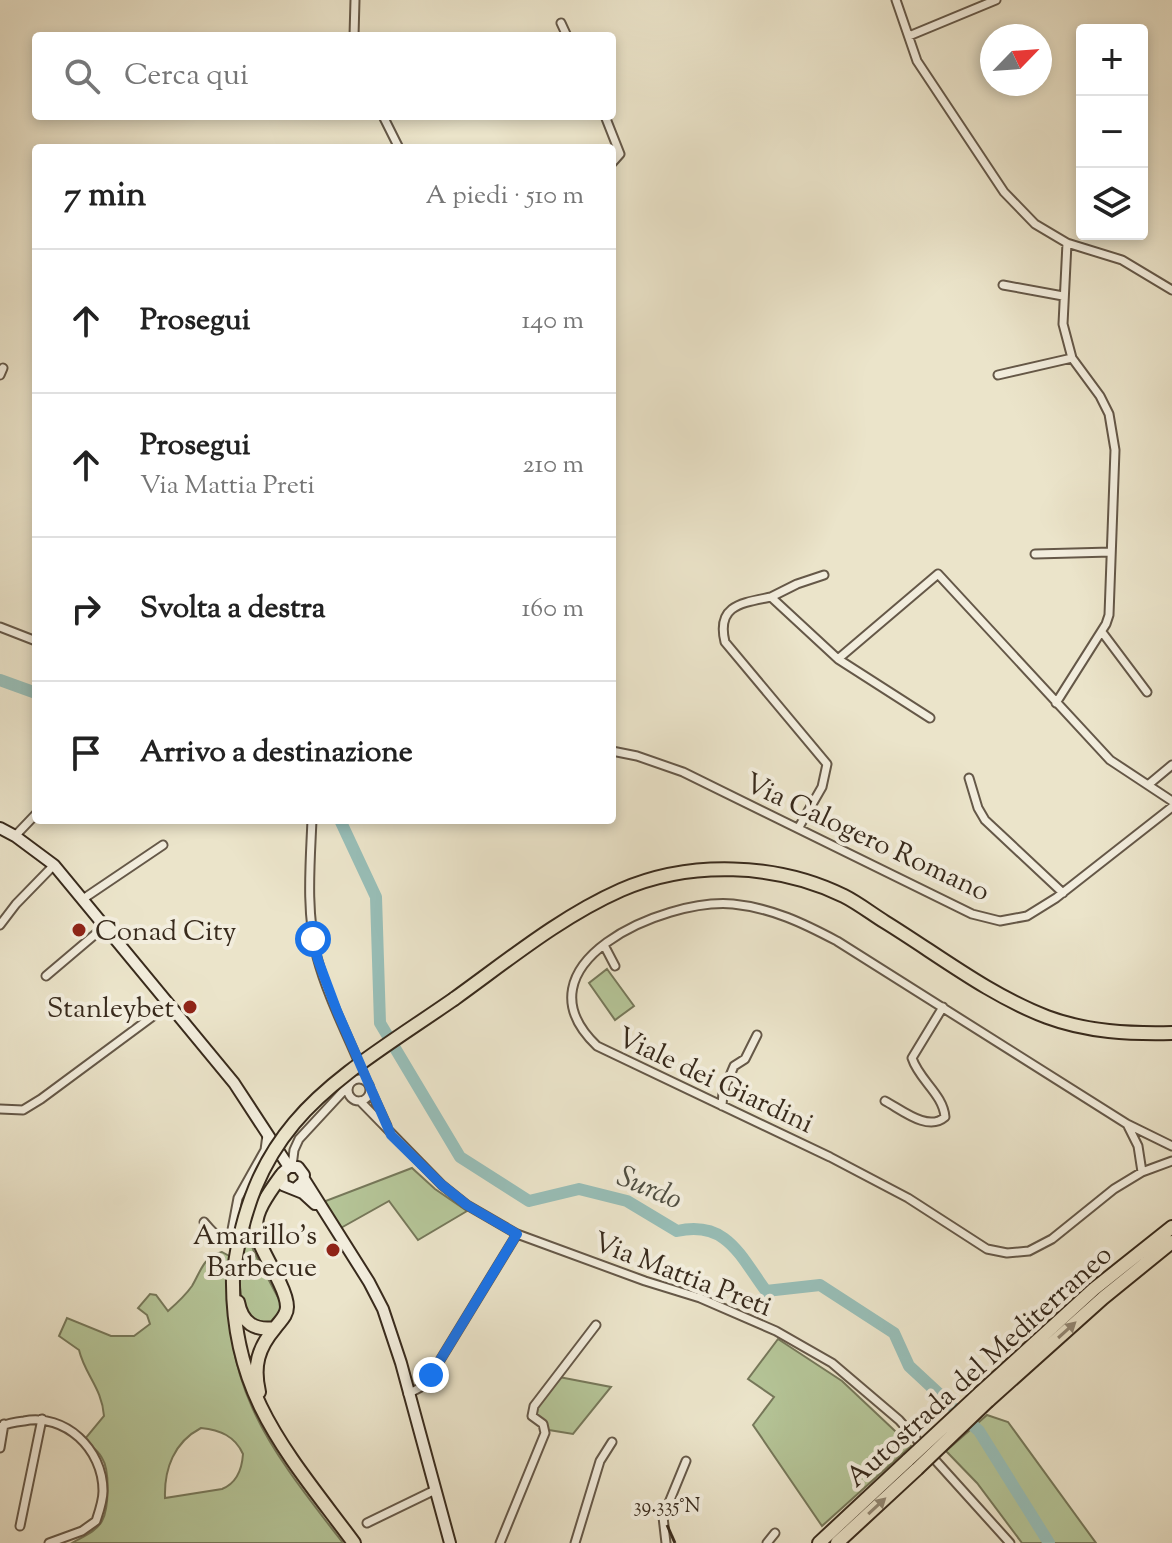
<!DOCTYPE html>
<html lang="it">
<head>
<meta charset="utf-8">
<style>
	body { margin:0; font-family:"Sorts Mill Goudy",serif; background:#f2f2f2; color:#222 }
	.controls { position:absolute; right:24px; top:24px; display:grid; overflow:hidden; border-radius:8px; box-shadow:0 4px 12px #0003 }
	.controls button { width:72px; height:72px; display:grid; place-items:center; padding:0; border:0; border-bottom:2px solid #e0e0e0; background:#fff; color:#222; font:40px sans-serif }
	.compass { position:absolute; left:980px; top:24px; width:72px; height:72px; border-radius:50%; background:#fff; box-shadow:0 4px 12px #0003; rotate:65deg }
	.stop { position:absolute; width:24px; height:24px; margin:-18px; border:6px solid #1a73e8; border-radius:50%; background:#fff }
	.stop.end { background:#1a73e8; border-color:#fff; box-shadow:0 2px 8px #0008 }
	.list { margin:0; padding:0; list-style:none }
	h2 { display:flex; justify-content:space-between; align-items:center; height:104px; margin:0; padding:0 32px; font-size:34px }
	h2 small { font-size:26px; font-weight:400; color:#767676 }
	.list li { display:grid; grid-template-columns:52px 1fr auto; gap:24px; align-items:center; box-sizing:border-box; height:144px; padding:0 32px; border-top:2px solid #e0e0e0 }
	.list b { display:block; font-size:30px; white-space:nowrap }
	.list p { margin:0; font-size:26px; white-space:nowrap; color:#767676 }
	.list em { font-size:26px; font-style:normal; color:#767676 }
	.icon { flex:none; width:44px; height:44px; fill:none; stroke:currentColor; stroke-width:2; stroke-linecap:round; stroke-linejoin:round }
	.map { position:relative; flex:none; width:1172px; height:1543px; overflow:hidden }
	.search { position:absolute; background:#fff; box-shadow:0 4px 12px #0003; left:32px; top:32px; width:584px; height:88px; display:flex; align-items:center; gap:20px; box-sizing:border-box; padding:0 28px; border-radius:8px; color:#767676; font-size:30px }
	.panel { position:absolute; background:#fff; box-shadow:0 4px 12px #0003; left:32px; top:144px; width:584px; height:680px; border-radius:8px }
	.map>svg:first-child { display:block }
</style>
</head>
<body>
<div class="map">
<svg width="1172" height="1543" viewBox="0 0 1172 1543">
	<rect width="100%" height="100%" fill="#ebe4ca"/>
	<filter id="stains"><feTurbulence type="fractalNoise" baseFrequency=".0025" numOctaves="4"/><feColorMatrix values="0 0 0 0 .2 0 0 0 0 .09 0 0 0 0 .02 0 0 0 .5 -.17"/></filter>
	<radialGradient id="worn" r=".72"><stop offset=".6" stop-color="#630" stop-opacity="0"/><stop offset="1" stop-color="#630" stop-opacity=".3"/></radialGradient>
	<!-- green -->
	<path fill="#b5c598" stroke="#76785a" stroke-width="2" fill-rule="evenodd" d="M607,969L634,1006L615,1020L589,983Z
		M412,1168L435,1189L467,1211L418,1240L389,1201L339,1229L323,1202Z
		M248,1234L254,1252L282,1305L283,1311L271,1324L258,1325L243,1310L239,1280V1269Z
		M222,1252L231,1257C218,1385 268,1446 343,1543H72C82,1537 96,1532 102,1521C109,1508 110,1470 102,1458C99,1451 90,1445 84,1440L104,1416C102,1388 85,1375 79,1350L59,1336L67,1318L111,1336H134L150,1324L147,1315L138,1308L150,1294L156,1295L168,1311C176,1304 185,1296 192,1286C201,1271 203,1257 222,1252ZM201,1428C220,1430 235,1436 243,1454C242,1469 237,1483 222,1489L165,1498C164,1469 174,1442 201,1428Z
		M778,1339L842,1381L911,1446L822,1526L753,1425L774,1397L748,1379Z
		M559,1377L611,1387L573,1434L549,1430L535,1416L534,1409Z
		M987,1415L1008,1422L1096,1543H1022L977,1483L946,1451Z"/>
	<g fill="none" stroke-linecap="round" stroke-linejoin="round">
		<!-- river -->
		<path stroke="#98beb7" stroke-width="12" d="M0,680L36,693
			M340,820L376,897L380,1023L460,1157L529,1201L579,1189L627,1201L677,1231C727,1220 740,1256 766,1291L820,1285L894,1333L909,1366L979,1431L1049,1543"/>
		<defs>
			<path id="minor" d="M896,0L917,61L1004,192L1035,224L1067,243L1122,260L1172,290
				M561,23L567,36
				M354,36L355,0
				M909,36L996,0
				M383,116L399,148
				M605,116L620,154L612,163
				M1003,285L1063,296
				M0,375L3,368
				M998,375L1072,358
				M1035,554L1111,552
				M771,597L797,584L824,575
				M0,627L36,641
				M1102,632L1147,692
				M838,659L938,574L1110,760L1172,801
				M1056,703L1106,624L1109,615L1115,450L1109,414L1100,396L1072,358L1063,324L1067,243
				M612,751L637,756L683,772L972,914L1000,921L1027,916L1056,898L1172,807
				M969,778L978,808L985,820L1063,893
				M1148,785L1172,765
				M312,820C310,866 306,912 317,957C328,999 350,1039 366,1080
				M799,827L822,787L827,764L725,642C716,605 742,603 771,597L838,659L930,718
				M15,836L36,814
				M83,899L163,845
				M0,925L16,904L54,865
				M604,945L615,966
				M46,976L105,926
				M348 1090a11 11 0 1 1 22 0a11 11 0 1 1-22 0Z
				M371,1091L387,1126
				M360,1101L442,1185L467,1205L517,1234L645,1281L700,1298L776,1331L832,1363L899,1420L1010,1543
				M885,1101C902,1110 928,1132 945,1117C943,1094 919,1080 912,1058L943,1007
				M722,1106L723,1092L734,1066L745,1059L757,1035
				M0,1109L23,1110L41,1099L168,1005
				M1128,1126L1138,1146L1142,1172
				M1172,1146L1127,1124L837,941C803,923 772,908 733,904C663,898 512,965 597,1046L830,1157L908,1198L987,1249L1007,1253L1029,1251L1052,1239L1114,1189L1142,1172L1172,1161
				M292,1166L294,1150L299,1139L349,1085
				M204,1222C212,1231 218,1241 231,1235L238,1198L265,1150L267,1135
				M408,1394L423,1386L431,1375L517,1234
				M0,1427C7,1423 15,1422 24,1421C65,1413 103,1449 103,1491C103,1501 99,1512 96,1521L82,1531L49,1543
				M0,1448L4,1424
				M367,1523L435,1490
				M20,1526L42,1419
				M500,1543L545,1433L543,1424L532,1416L534,1406L596,1325
				M575,1543L600,1461L612,1442
				M666,1543L663,1517L686,1461
				M767,1543L775,1533"/>
			<path id="secondary" d="M0,828L15,836L54,865L234,1083L289,1167
				M304,1179L369,1282L383,1309L401,1363L450,1543
				M295,1189L303,1182L304,1175L298,1167H289L282,1173L283,1185L303,1193L315,1204"/>
			<path id="trunk" d="M454,999C507,961 560,917 621,890C690,860 777,863 844,896C858,903 872,914 885,922C937,954 989,995 1047,1017C1087,1032 1130,1034 1172,1033
				M233,1277C231,1395 288,1454 354,1543
				M238,1302C242,1323 255,1331 275,1328
				M259,1392C253,1366 258,1348 275,1328C280,1321 287,1316 287,1307C287,1296 281,1286 277,1277C250,1227 247,1223 281,1176"/>
			<path id="motorway" d="M980,1393L1094,1289L1172,1227
				M988,1401L1103,1298L1172,1242
				M819,1543L908,1460
				M837,1543L917,1469"/>
		</defs>
		<!-- minor casing -->
		<use href="#minor" stroke="#655848" stroke-width="11"/>
		<!-- secondary casing -->
		<use href="#secondary" stroke="#382a1c" stroke-width="14"/>
		<!-- trunk casing -->
		<use href="#trunk" stroke="#382a1c" stroke-width="16"/>
		<!-- motorway casing -->
		<use href="#motorway" stroke="#382a1c" stroke-width="16"/>
		<!-- minor -->
		<use href="#minor" stroke="#f2eddd" stroke-width="7"/>
		<!-- secondary -->
		<use href="#secondary" stroke="#f2eddd" stroke-width="10"/>
		<!-- trunk -->
		<use href="#trunk" stroke="#ebe4ca" stroke-width="12"/>
		<!-- motorway -->
		<use href="#motorway" stroke="#ebe4ca" stroke-width="12"/>
		<defs>
			<path id="trunk-bridge" d="M233,1277C253,1119 334,1082 454,999"/>
			<path id="motorway-bridge" d="M908,1460L980,1393
				M917,1469L988,1401"/>
		</defs>
		<!-- trunk-bridge casing -->
		<use href="#trunk-bridge" stroke="#382a1c" stroke-width="16" stroke-linecap="butt"/>
		<!-- motorway-bridge casing -->
		<use href="#motorway-bridge" stroke="#382a1c" stroke-width="16" stroke-linecap="butt"/>
		<!-- trunk-bridge -->
		<use href="#trunk-bridge" stroke="#ebe4ca" stroke-width="12"/>
		<!-- motorway-bridge -->
		<use href="#motorway-bridge" stroke="#ebe4ca" stroke-width="12"/>
	</g>
	<!-- one-way arrows -->
	<defs><path id="oneway-solid" d="M-6-.8H1V-3.2L6.5 0L1 3.2V.8H-6Z" transform="scale(2)"/></defs>
	<g fill="#928773">
		<use href="#oneway-solid" transform="translate(1067 1330) rotate(-42)"/>
		<use href="#oneway-solid" transform="translate(877 1506) rotate(-43)"/>
	</g>
	<g fill="none" stroke-linecap="round" stroke-linejoin="round">
		<!-- route -->
		<path stroke="#1a73e8" stroke-width="10" d="M313,939L318,960L337,1011L391,1135L442,1185L467,1205L517,1234L431,1375"/>
	</g>
	<!-- ticks -->
	<path fill="none" stroke="#382a1c" stroke-width="3" d="M667,1525L675,1543"/>
	<!-- markers -->
	<g fill="#8f2418" stroke="#f2eddd" stroke-width="3">
		<circle cx="79" cy="930" r="8"/>
		<circle cx="190" cy="1007" r="8"/>
		<circle cx="333" cy="1250" r="8"/>
	</g>
	<g text-anchor="middle" stroke-width="8" stroke-linejoin="round" paint-order="stroke">
		<!-- street labels -->
		<g font-size="28" fill="#382a1c" stroke="#f2eddd">
			<text transform="translate(868 836) rotate(25)" y="10">Via Calogero Romano</text>
			<text transform="translate(716 1079) rotate(25)" y="10">Viale dei Giardini</text>
			<text transform="translate(683 1273) rotate(21)" y="10">Via Mattia Preti</text>
			<text transform="translate(978 1365) rotate(-42)" y="10">Autostrada del Mediterraneo</text>
		</g>
		<!-- poi labels -->
		<g font-size="28" fill="#382a1c" stroke="#f2eddd" text-anchor="end">
			<text x="95" y="940" text-anchor="start">Conad City</text>
			<text x="174" y="1017">Stanleybet</text>
			<text x="317" y="1244">Amarillo's<tspan x="317" dy="32">Barbecue</tspan></text>
		</g>
		<!-- water labels -->
		<g font-size="30" font-style="italic" fill="#504f43" stroke="#f2eddd">
			<text transform="translate(650 1187) rotate(23)" y="10">Surdo</text>
		</g>
	</g>
	<g font-size="20" text-anchor="middle" fill="#382a1c" stroke="#f2eddd" stroke-width="8" stroke-linejoin="round" paint-order="stroke">
		<text x="667" y="1512">39.335°N</text>
	</g>
	<rect width="100%" height="100%" filter="url(#stains)"/>
	<rect width="100%" height="100%" fill="url(#worn)"/>
</svg>
<div class="controls">
<button>+</button>
<button>−</button>
<button><svg class="icon" aria-label="layers" viewBox="0 0 24 24"><path d="M12 4l9 5-9 5-9-5zM3 14l9 5 9-5"/></svg></button>
</div>
<svg class="compass" viewBox="-18 -18 36 36"><path d="M0-13l5 13h-10z" fill="#e53935"/><path d="M0 13l5-13h-10z" fill="#767676"/></svg>
<div class="stop" style="left:313px;top:939px"></div>
<div class="stop end" style="left:431px;top:1375px"></div>
<div class="search"><svg class="icon" aria-label="search" viewBox="0 0 24 24"><circle cx="10" cy="10" r="6"/><path d="M15 15l6 6"/></svg>Cerca qui</div>
<section class="panel">
<h2>7 min<small>A piedi · 510 m</small></h2>
<ul class="list">
<li><svg class="icon" aria-label="ahead" viewBox="0 0 24 24"><path d="M12 20V5M6 11l6-6 6 6"/></svg><div><b>Prosegui</b></div><em>140 m</em></li>
<li><svg class="icon" aria-label="ahead" viewBox="0 0 24 24"><path d="M12 20V5M6 11l6-6 6 6"/></svg><div><b>Prosegui</b><p>Via Mattia Preti</p></div><em>210 m</em></li>
<li><svg class="icon" aria-label="right" viewBox="0 0 24 24"><path d="M7 20v-9h11M14 6l5 5-5 5"/></svg><div><b>Svolta a destra</b></div><em>160 m</em></li>
<li><svg class="icon" aria-label="arrive" viewBox="0 0 24 24"><path d="M6 21V4h12l-3 4 3 4H6"/></svg><div><b>Arrivo a destinazione</b></div></li>
</ul>
</section>
</div>
</body>
</html>
